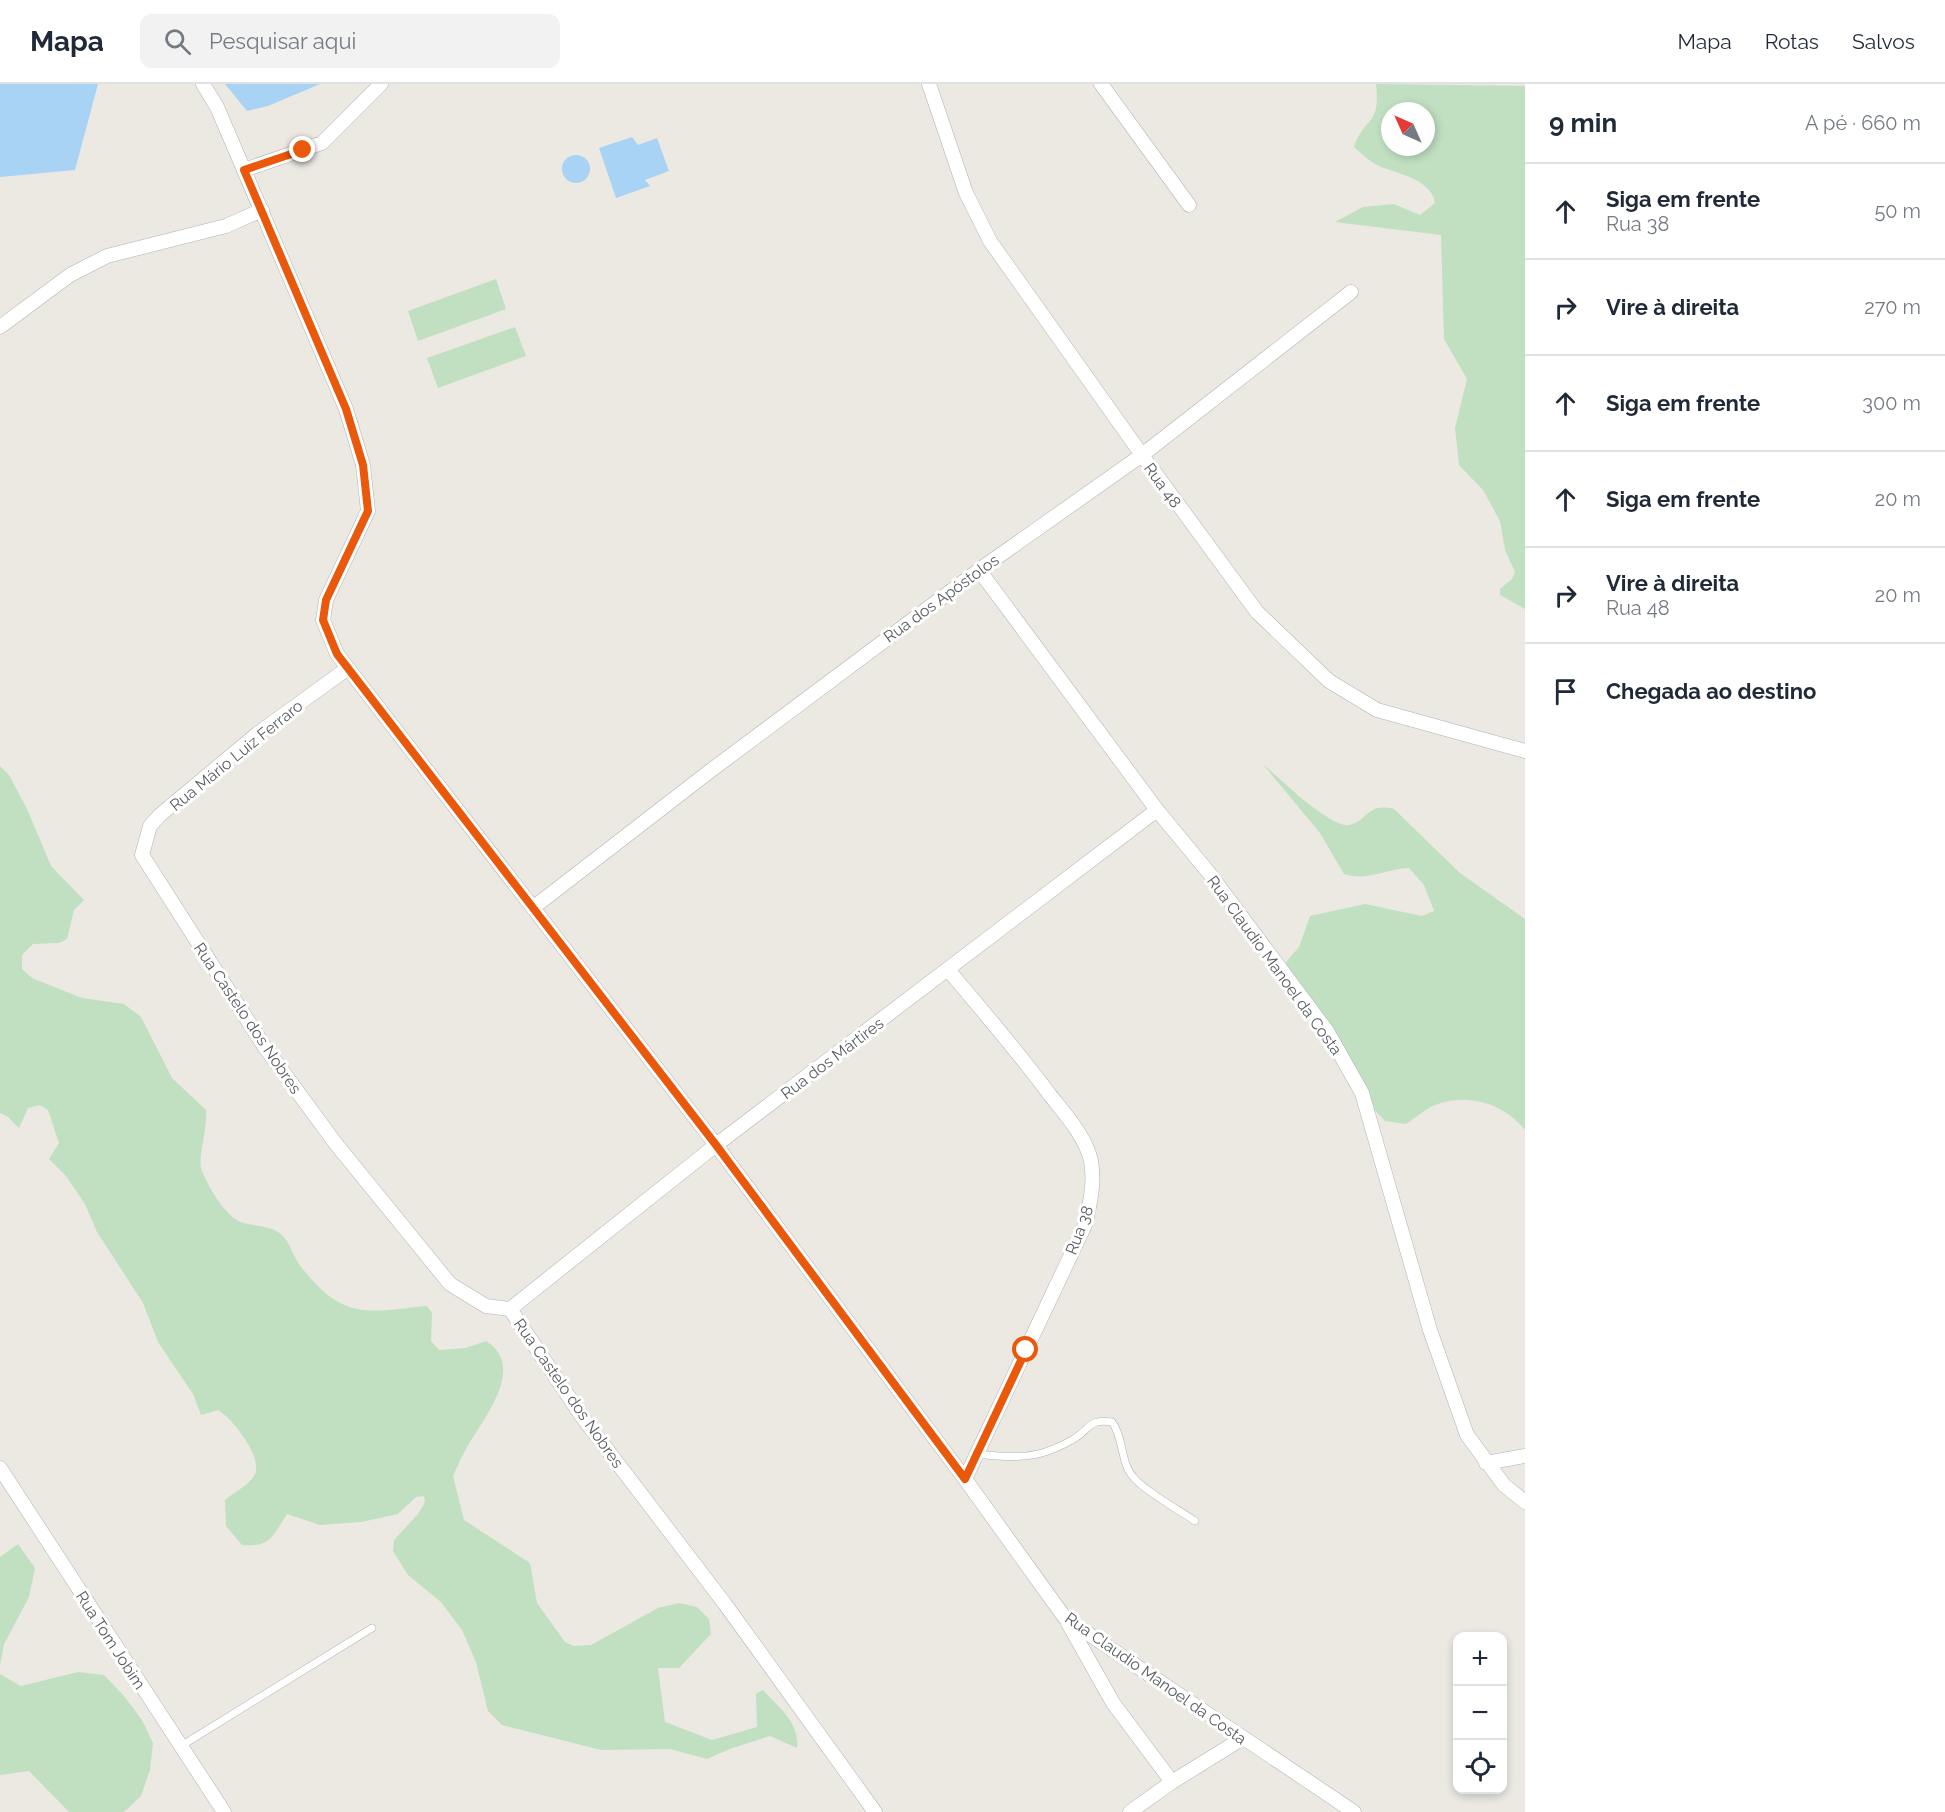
<!DOCTYPE html>
<html lang="pt">
<head>
<meta charset="utf-8">
<style>
	body { margin:0; font-family:Raleway,sans-serif; background:#f2f2f3; color:#1f2937 }
	.controls { position:absolute; right:18px; bottom:18px; display:grid; overflow:hidden; border-radius:12px; box-shadow:0 3px 9px #0003 }
	.controls button { width:54px; height:54px; display:grid; place-items:center; padding:0; border:0; border-bottom:2px solid #e0e1e3; background:#fff; color:#1f2937; font:30px sans-serif }
	.compass { position:absolute; left:1381px; top:18px; width:54px; height:54px; border-radius:50%; background:#fff; box-shadow:0 3px 9px #0003; rotate:315deg }
	.stop { position:absolute; width:18px; height:18px; margin:-14px; border:4px solid #ea580c; border-radius:50%; background:#fff }
	.stop.end { background:#ea580c; border-color:#fff; box-shadow:0 2px 6px #0008 }
	.list { margin:0; padding:0; list-style:none }
	h2 { display:flex; justify-content:space-between; align-items:center; height:78px; margin:0; padding:0 24px; font-size:26px }
	h2 small { font-size:20px; font-weight:400; color:#747a83 }
	.list li { display:grid; grid-template-columns:39px 1fr auto; gap:18px; align-items:center; box-sizing:border-box; height:96px; padding:0 24px; border-top:2px solid #e0e1e3 }
	.list b { display:block; font-size:22px; white-space:nowrap }
	.list p { margin:0; font-size:20px; white-space:nowrap; color:#747a83 }
	.list em { font-size:20px; font-style:normal; color:#747a83 }
	.icon { flex:none; width:33px; height:33px; fill:none; stroke:currentColor; stroke-width:2; stroke-linecap:round; stroke-linejoin:round }
	.map { position:relative; flex:none; width:1525px; height:1728px; overflow:hidden }
	header { display:flex; align-items:center; gap:36px; box-sizing:border-box; height:84px; padding:0 30px; background:#fff; border-bottom:2px solid #e0e1e3 }
	header strong { font-size:28px }
	nav { display:flex; gap:33px; margin-inline-start:auto; font-size:21px }
	.search { width:420px; height:54px; background:#f2f2f3; display:flex; align-items:center; gap:15px; box-sizing:border-box; padding:0 21px; border-radius:12px; color:#747a83; font-size:22px }
	main { display:flex }
	aside { flex:1; background:#fff }
	.map>svg:first-child { display:block }
</style>
</head>
<body>
<header>
<strong>Mapa</strong>
<div class="search"><svg class="icon" aria-label="search" viewBox="0 0 24 24"><circle cx="10" cy="10" r="6"/><path d="M15 15l6 6"/></svg>Pesquisar aqui</div>
<nav><a>Mapa</a><a>Rotas</a><a>Salvos</a></nav>
</header>
<main>
<div class="map">
<svg width="1525" height="1728" viewBox="0 0 1525 1728">
	<rect width="100%" height="100%" fill="#ebe9e2"/>
	<!-- green -->
	<path fill="#c1e0c1" fill-rule="evenodd" d="M1376,0L1525,2V525L1500,511V505L1512,495L1515,488L1505,466L1500,437L1483,406L1459,381L1455,344L1467,295L1444,255L1441,151L1335,138L1363,123L1394,120L1420,131L1435,119C1431,94 1396,90 1377,81C1369,77 1361,69 1354,63C1364,32 1381,43 1376,0ZM1390,27H1426V63H1390Z
		M496,195L506,225L418,257L408,227Z
		M515,243L526,272L438,304L427,274Z
		M1262,679C1277,692 1330,744 1349,741C1368,737 1367,718 1394,725L1460,789L1525,835V1046C1504,1020 1470,1009 1438,1020C1427,1023 1416,1034 1406,1040L1385,1037L1362,1013L1300,920L1288,893L1286,878L1299,863L1310,832L1365,820L1422,832L1434,827L1424,801L1409,784C1385,785 1367,798 1344,790L1320,749Z
		M0,682L9,691L28,727L51,782L84,816L74,826L67,855L59,859L33,860L22,871V885L32,894L82,914L124,920L141,933L172,994L206,1026C208,1042 198,1073 201,1084C206,1099 225,1133 241,1138C255,1143 272,1141 283,1152C291,1161 294,1175 302,1184C344,1237 366,1228 427,1222L432,1229L431,1257L439,1266L466,1264L486,1257C527,1282 484,1334 467,1363C462,1372 457,1383 453,1392L464,1436L530,1479L537,1519L565,1558L574,1562L591,1561L658,1524L679,1519L697,1523L709,1535L711,1550L679,1584H658L665,1638L712,1656L757,1643L756,1610L763,1606C779,1623 800,1639 797,1664L770,1652L730,1665L707,1675L670,1665L601,1666L502,1641L488,1627L476,1578L462,1546L441,1518L408,1491L393,1467L394,1456L418,1430L425,1418L424,1412L416,1413L398,1430L361,1438L320,1441L287,1430C273,1451 271,1464 242,1461L226,1442L225,1416C233,1409 249,1401 254,1392C265,1375 232,1334 218,1326L201,1331L193,1310L158,1258L143,1219L97,1148L85,1120L66,1092L49,1075L59,1059L48,1026L40,1021L28,1024L19,1044L8,1033L0,1029Z
		M18,1460L35,1484L29,1513L4,1560L0,1581V1473Z
		M78,1588L104,1591L124,1612L142,1636L153,1659L150,1686L141,1712L124,1728H69L29,1687L0,1691V1590L21,1602Z"/>
	<!-- water -->
	<path fill="#a8d3f5" d="M0,0H98L75,86L0,93Z
		M225,0H320L268,22L247,27Z
		M632,53L638,61L657,54L669,87L645,96L650,102L616,114L599,64Z
		M562 85a14 14 0 1 1 28 0a14 14 0 1 1-28 0Z"/>
	<g fill="none" stroke-linecap="round" stroke-linejoin="round">
		<defs>
			<path id="lane" d="M976,1370C997,1372 1021,1375 1042,1369C1052,1366 1063,1361 1072,1356C1090,1346 1088,1334 1112,1338C1124,1354 1120,1379 1134,1394C1146,1408 1179,1426 1195,1437
				M181,1662L372,1544"/>
			<path id="street" d="M203,0L217,23L346,325L363,381L368,427L326,516L323,536L337,570L716,1061L965,1395L1065,1534L1354,1728
				M929,0L966,109L990,157L1142,371L1257,528L1329,597L1377,626L1525,667
				M1101,0L1189,121
				M244,86L322,59L381,0
				M0,243L70,191L107,172L226,142L262,126
				M979,486L1157,726L1209,789L1327,947L1362,1009L1430,1246L1467,1351L1504,1401L1525,1418
				M348,584L257,650L160,731L150,742L142,771L264,962L336,1060L450,1200L486,1222L510,1225L583,1334L725,1520L875,1728
				M534,823L710,687L979,486L1142,371L1351,208
				M949,887C984,928 1018,968 1050,1011C1065,1030 1086,1053 1091,1077C1095,1099 1090,1120 1085,1141L965,1395
				M510,1225L716,1061L1157,726
				M1486,1379L1525,1372
				M0,1384L224,1728
				M1068,1539L1113,1619L1172,1698
				M1130,1728L1172,1698L1243,1654"/>
		</defs>
		<!-- lane casing -->
		<use href="#lane" stroke="#afb2b6" stroke-width="8"/>
		<!-- street casing -->
		<use href="#street" stroke="#afb2b6" stroke-width="15"/>
		<!-- lane -->
		<use href="#lane" stroke="#fff" stroke-width="7"/>
		<!-- street -->
		<use href="#street" stroke="#fff" stroke-width="14"/>
	</g>
	<g fill="none" stroke-linecap="round" stroke-linejoin="round">
		<!-- route -->
		<path stroke="#ea580c" stroke-width="8" d="M303,66L244,86L346,325L363,381L368,427L326,516L323,536L337,570L716,1061L965,1395L1026,1266"/>
	</g>
	<g text-anchor="middle" stroke-width="6" stroke-linejoin="round" paint-order="stroke">
		<!-- street labels -->
		<g font-size="16" fill="#5a5d61" stroke="#fff">
			<text transform="translate(1163 401) rotate(54)" y="6">Rua 48</text>
			<text transform="translate(941 514) rotate(-36)" y="6">Rua dos Apóstolos</text>
			<text transform="translate(236 671) rotate(-39)" y="6">Rua Mário Luiz Ferraro</text>
			<text transform="translate(1275 881) rotate(54)" y="6">Rua Claudio Manoel da Costa</text>
			<text transform="translate(248 934) rotate(56)" y="6">Rua Castelo dos Nobres</text>
			<text transform="translate(832 974) rotate(-37)" y="6">Rua dos Mártires</text>
			<text transform="translate(1079 1146) rotate(-69)" y="6">Rua 38</text>
			<text transform="translate(569 1309) rotate(55)" y="6">Rua Castelo dos Nobres</text>
			<text transform="translate(111 1556) rotate(57)" y="6">Rua Tom Jobim</text>
			<text transform="translate(1156 1594) rotate(35)" y="6">Rua Claudio Manoel da Costa</text>
		</g>
	</g>
</svg>
<div class="controls">
<button>+</button>
<button>−</button>
<button><svg class="icon" aria-label="locate" viewBox="0 0 24 24"><circle cx="12" cy="12" r="6"/><path d="M12 2v4M12 18v4M2 12h4M18 12h4"/></svg></button>
</div>
<svg class="compass" viewBox="-18 -18 36 36"><path d="M0-13l5 13h-10z" fill="#e53935"/><path d="M0 13l5-13h-10z" fill="#747a83"/></svg>
<div class="stop" style="left:1026px;top:1266px"></div>
<div class="stop end" style="left:303px;top:66px"></div>
</div>
<aside>
<h2>9 min<small>A pé · 660 m</small></h2>
<ul class="list">
<li><svg class="icon" aria-label="ahead" viewBox="0 0 24 24"><path d="M12 20V5M6 11l6-6 6 6"/></svg><div><b>Siga em frente</b><p>Rua 38</p></div><em>50 m</em></li>
<li><svg class="icon" aria-label="right" viewBox="0 0 24 24"><path d="M7 20v-9h11M14 6l5 5-5 5"/></svg><div><b>Vire à direita</b></div><em>270 m</em></li>
<li><svg class="icon" aria-label="ahead" viewBox="0 0 24 24"><path d="M12 20V5M6 11l6-6 6 6"/></svg><div><b>Siga em frente</b></div><em>300 m</em></li>
<li><svg class="icon" aria-label="ahead" viewBox="0 0 24 24"><path d="M12 20V5M6 11l6-6 6 6"/></svg><div><b>Siga em frente</b></div><em>20 m</em></li>
<li><svg class="icon" aria-label="right" viewBox="0 0 24 24"><path d="M7 20v-9h11M14 6l5 5-5 5"/></svg><div><b>Vire à direita</b><p>Rua 48</p></div><em>20 m</em></li>
<li><svg class="icon" aria-label="arrive" viewBox="0 0 24 24"><path d="M6 21V4h12l-3 4 3 4H6"/></svg><div><b>Chegada ao destino</b></div></li>
</ul>
</aside>
</main>
</body>
</html>
